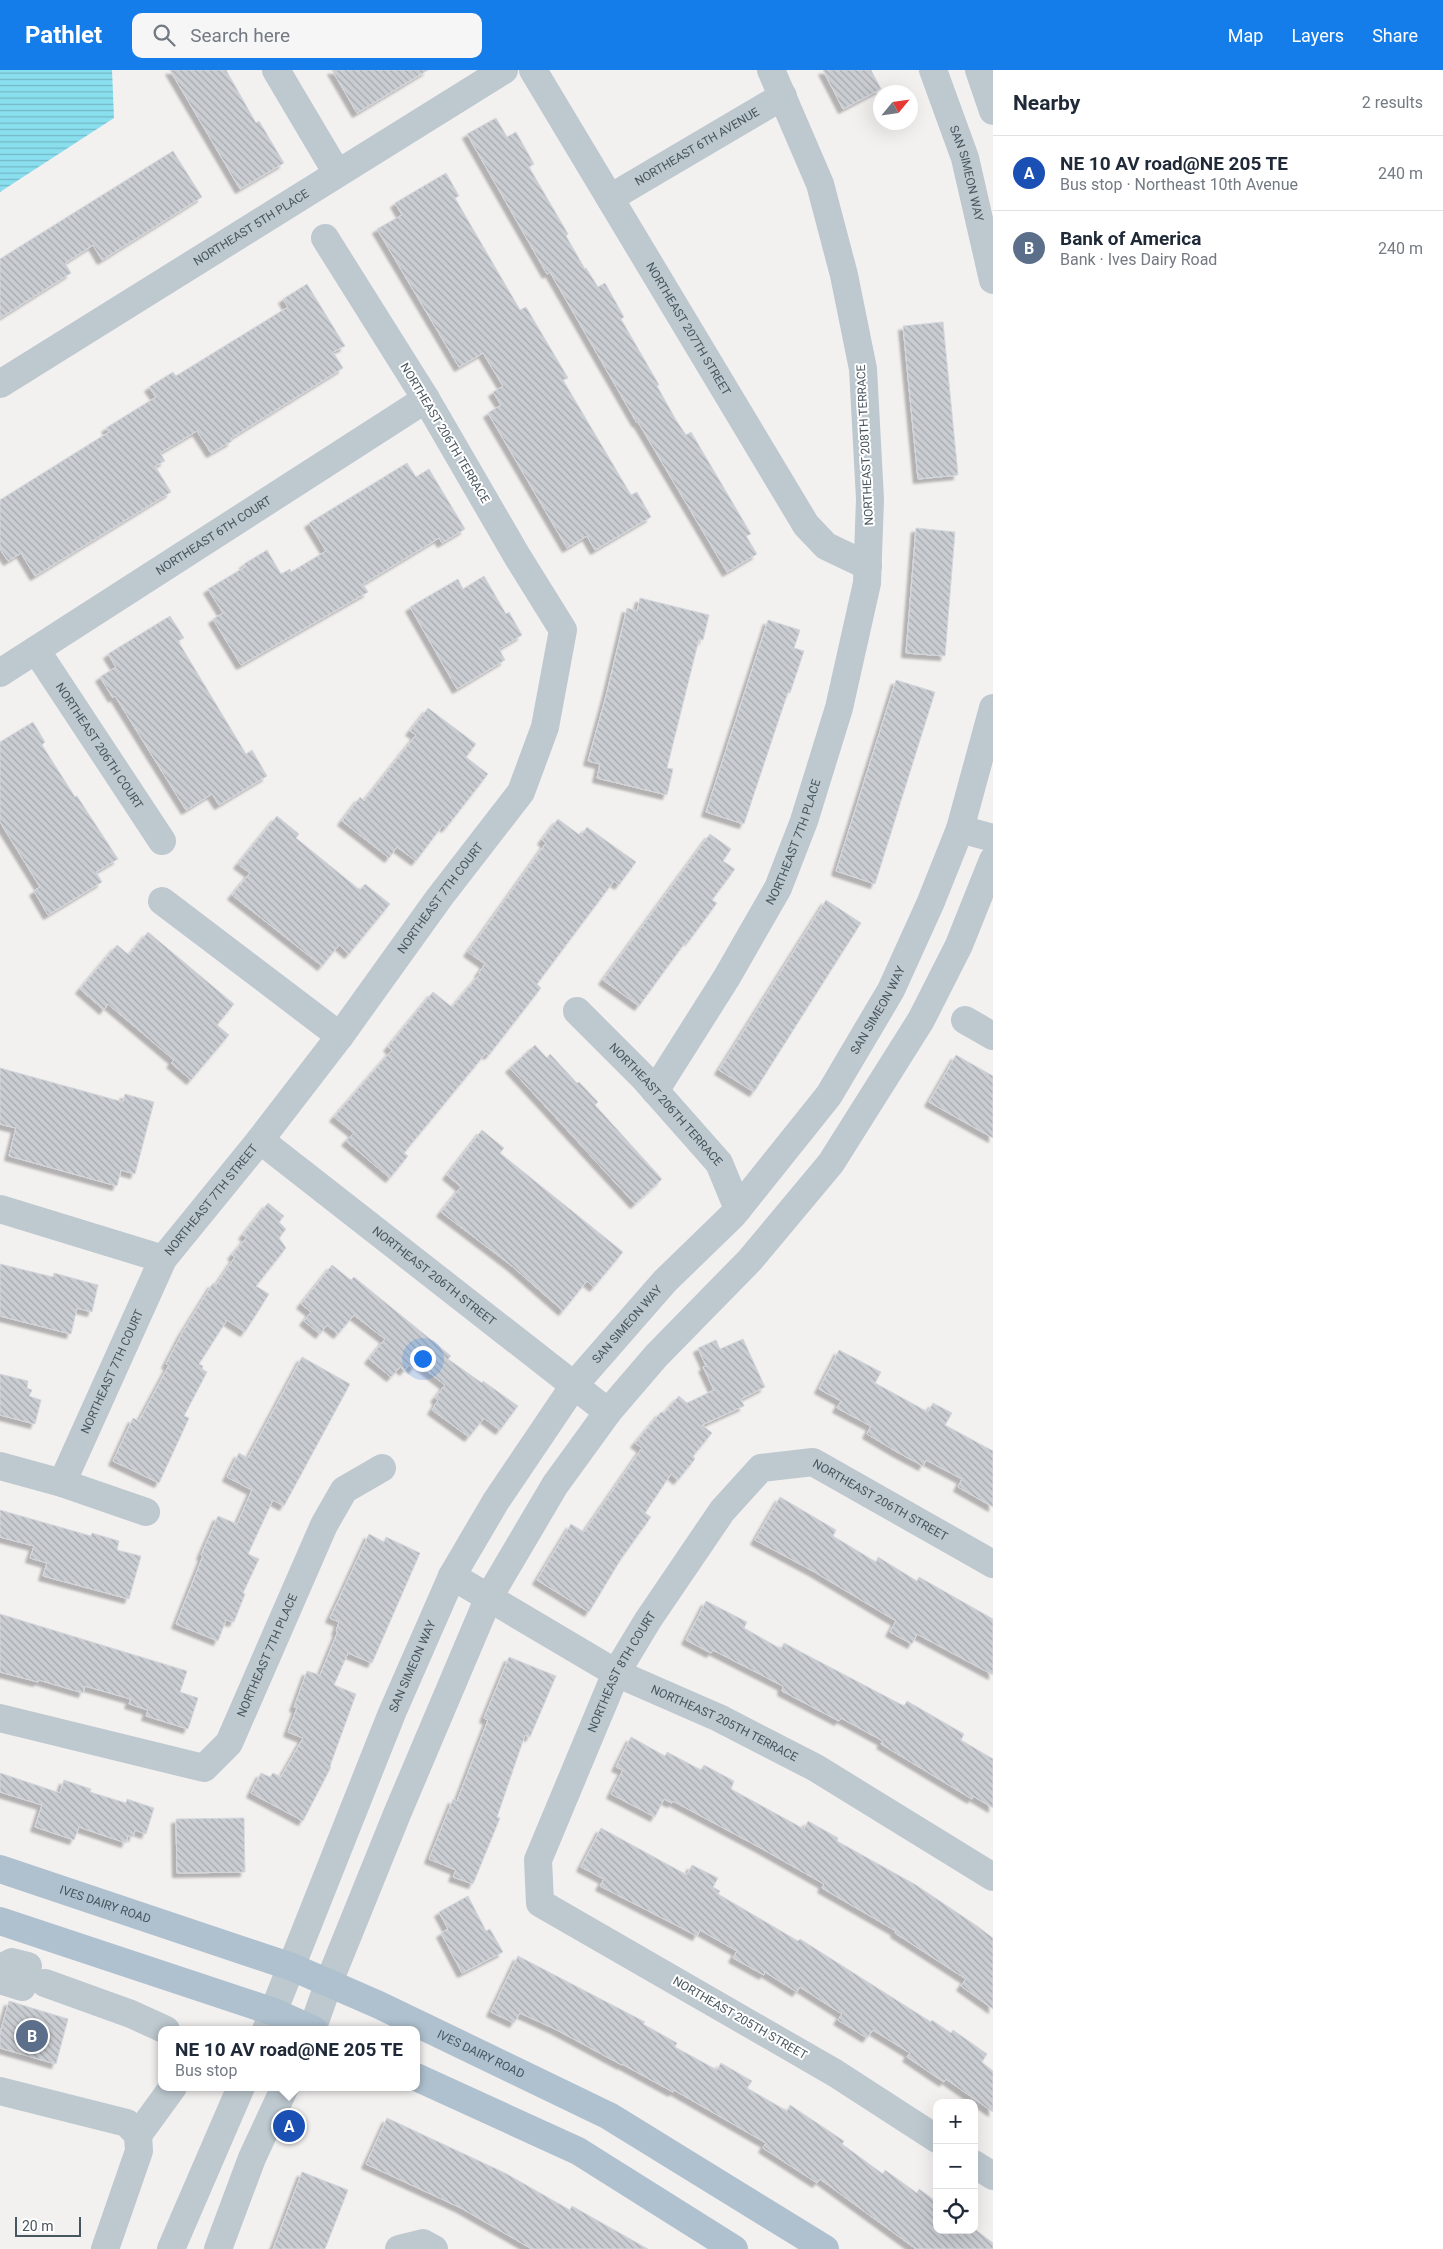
<!DOCTYPE html>
<html lang="en">
<head>
<meta charset="utf-8">
<style>
	body { margin:0; font-family:Roboto,sans-serif; background:#f6f6f7; color:#1f2937 }
	.controls { position:absolute; right:15px; bottom:15px; display:grid; overflow:hidden; border-radius:10px; box-shadow:0 5px 20px #0002 }
	.controls button { width:45px; height:45px; display:grid; place-items:center; padding:0; border:0; border-bottom:1px solid #e0e1e3; background:#fff; color:#1f2937; font:25px sans-serif }
	.compass { position:absolute; left:873px; top:15px; width:45px; height:45px; border-radius:50%; background:#fff; box-shadow:0 5px 20px #0002; rotate:61deg }
	.scale { position:absolute; left:15px; bottom:12px; width:66px; box-sizing:border-box; padding-left:5px; border:2px solid #47555e; border-top:0; font-size:14px; line-height:18px; white-space:nowrap; color:#47555e; -webkit-text-stroke:4px #fff; paint-order:stroke }
	.you { position:absolute; left:422px; top:1288px; width:18px; height:18px; margin:-12px; border:4px solid #fff; border-radius:50%; background:#1a73e8; box-shadow:0 0 0 8px #1a73e833 }
	.badge { display:grid; place-items:center; width:32px; height:32px; border-radius:50%; background:#147de9; color:#fff; font-size:16px; font-weight:700 }
	.pin { position:absolute; translate:-50% -50%; border:2px solid #fff; box-shadow:0 1px 5px #0006 }
	.popup { position:absolute; left:158px; top:1956px; width:262px; height:65px; box-sizing:border-box; display:grid; place-content:center; border-radius:10px; background:#fff; filter:drop-shadow(0 1px 4px #0005); font-size:16px; white-space:nowrap; color:#747a83 }
	.popup b { font-size:19px; color:#1f2937 }
	.popup::after { content:''; position:absolute; left:50%; top:100%; margin-left:-10px; border:10px solid transparent; border-top-color:#fff }
	.list { margin:0; padding:0; list-style:none }
	h2 { display:flex; justify-content:space-between; align-items:center; height:65px; margin:0; padding:0 20px; font-size:21px }
	h2 small { font-size:16px; font-weight:400; color:#747a83 }
	.list li { display:grid; grid-template-columns:32px 1fr auto; gap:15px; align-items:center; box-sizing:border-box; height:75px; padding:0 20px; border-top:1px solid #e0e1e3 }
	.list b { display:block; font-size:19px; white-space:nowrap }
	.list p { margin:0; font-size:16px; white-space:nowrap; color:#747a83 }
	.list em { font-size:16px; font-style:normal; color:#747a83 }
	.icon { flex:none; width:28px; height:28px; fill:none; stroke:currentColor; stroke-width:2; stroke-linecap:round; stroke-linejoin:round }
	.map { position:relative; flex:none; width:993px; height:2179px; overflow:hidden }
	header { display:flex; align-items:center; gap:30px; box-sizing:border-box; height:70px; padding:0 25px; background:#147de9; color:#fff }
	header strong { font-size:24px }
	nav { display:flex; gap:28px; margin-inline-start:auto; font-size:18px }
	.search { width:350px; height:45px; background:#f6f6f7; display:flex; align-items:center; gap:12px; box-sizing:border-box; padding:0 18px; border-radius:10px; color:#747a83; font-size:19px }
	main { display:flex }
	aside { flex:1; background:#fff }
	.map>svg:first-child { display:block }
</style>
</head>
<body>
<header>
<strong>Pathlet</strong>
<div class="search"><svg class="icon" aria-label="search" viewBox="0 0 24 24"><circle cx="10" cy="10" r="6"/><path d="M15 15l6 6"/></svg>Search here</div>
<nav><a>Map</a><a>Layers</a><a>Share</a></nav>
</header>
<main>
<div class="map">
<svg width="993" height="2179" viewBox="0 0 993 2179">
	<defs>
		<pattern id="water-rules" width="6" height="5" patternUnits="userSpaceOnUse" patternTransform="scale(1.25)"><rect width="6" height="5" fill="#8adfef"/><path d="M0 2.5h6" fill="none" stroke="#73b8c5"/></pattern>
		<pattern id="building-back-hatch" width="6" height="6" patternUnits="userSpaceOnUse" patternTransform="scale(1.25)"><rect width="6" height="6" fill="#caced3"/><path d="M-1 5l2 2M0 0l6 6M5-1l2 2" fill="none" stroke="#a6aaae"/></pattern>
		<filter id="shadow"><feDropShadow dx="-4.5" dy="4.5" stdDeviation="1" flood-color="#0004"/></filter>
	</defs>
	<rect width="100%" height="100%" fill="#f3f0f0"/>
	<!-- water -->
	<path fill="url(#water-rules)" d="M0,0H112L114,48L0,122Z"/>
	<!-- building -->
	<path fill="url(#building-back-hatch)" stroke="#d4d7dc" filter="url(#shadow)" d="M170,0H226L256,53L259,51L284,93L240,119Z
		M332,0H428L357,43Z
		M823,0H871L881,19L843,39Z
		M496,48L507,67L516,62L534,94L529,97L568,164L566,166L585,199L586,198L598,217L605,213L624,247L621,249L659,315L657,316L676,350L686,365L691,362L751,464L746,466L757,484L727,502L638,352L637,353L550,202L547,204L467,64Z
		M173,81L202,127L102,190L93,175L65,193L71,203L0,248V189Z
		M446,103L459,126L455,128L520,240L526,237L568,308L563,310L631,425L637,422L651,447L595,480L587,466L567,478L488,343L501,335L493,322L503,316L483,283L459,297L377,159L402,145L395,133Z
		M307,214L345,276L333,282L343,298L231,368L232,371L211,383L197,361L160,383L165,391L155,396L171,422L35,506L21,483L8,491L0,479V430L109,362L106,358L156,327L149,317L173,302L176,306L288,237L283,229Z
		M943,252L958,405L918,409L903,256Z
		M407,393L416,407L429,399L465,459L442,473L439,468L363,514L368,522L241,595L213,549L223,543L208,519L245,497L244,494L267,480L281,504L290,499L291,502L326,481L309,453Z
		M916,458L955,462L945,586L906,583Z
		M484,506L506,544L509,542L522,565L499,579L505,590L457,619L410,537L458,509L463,519Z
		M640,528L709,545L703,570L699,569L667,698L673,699L667,725L597,708L600,694L588,691L606,626L627,538L637,541Z
		M170,546L184,568L178,571L246,684L252,680L267,706L219,735L212,724L186,740L115,626L113,628L100,607L116,597L108,584Z
		M768,550L800,560L794,578L804,581L790,623L788,622L744,754L706,742Z
		M896,610L935,622L875,814L836,801Z
		M428,638L476,674L466,687L488,704L446,758L443,755L416,791L397,777L389,788L342,751L360,727L364,731L416,665L410,661Z
		M33,652L45,672L42,675L75,727L77,726L118,789L96,802L102,812L48,845L34,821L40,817L0,752V672Z
		M277,746L299,764L296,768L360,820L365,814L390,834L349,884L339,875L322,896L232,825L250,803L238,794Z
		M558,749L581,766L587,757L636,792L619,815L614,811L537,914L541,918L489,985L486,983L404,1083L408,1086L390,1108L346,1071L354,1063L334,1047L392,980L388,977L433,922L452,937L480,904L479,903L485,894L468,882L546,773L542,770Z
		M710,764L731,779L723,791L735,799L712,830L717,833L689,871L687,870L639,936L603,910Z
		M826,830L861,853L754,1022L719,1000Z
		M148,862L234,934L217,955L229,965L191,1010L171,993L174,990L108,934L104,940L80,919L117,875L129,885Z
		M535,975L547,988L550,984L577,1013L579,1012L598,1032L595,1035L662,1109L635,1134L510,998Z
		M956,985L993,1006V1068L929,1032Z
		M0,998L123,1032L125,1024L154,1032L135,1104L121,1100L117,1116L9,1086L16,1058L0,1054Z
		M482,1060L504,1078L500,1083L623,1182L594,1217L587,1211L563,1241L512,1196L441,1142L461,1117L447,1105Z
		M268,1133L284,1146L279,1152L286,1159L279,1168L286,1178L256,1216L269,1224L245,1262L227,1250L199,1294L203,1296L202,1299L207,1302L184,1346L189,1348L159,1413L113,1391L133,1348L139,1351L169,1295L166,1294L182,1263L213,1213L216,1215L235,1187L232,1185L247,1167L243,1165Z
		M0,1194L53,1207L54,1203L98,1215L92,1242L77,1238L71,1264L0,1246Z
		M332,1195L351,1210L354,1207L451,1286L448,1289L482,1313L483,1311L518,1336L500,1360L484,1348L469,1367L432,1340L438,1330L435,1328L445,1315L417,1293L413,1299L409,1295L404,1301L400,1297L391,1307L369,1289L385,1269L354,1245L338,1264L327,1255L320,1264L304,1251L311,1242L301,1234Z
		M743,1269L765,1317L741,1329L744,1336L702,1355L712,1363L693,1386L695,1389L678,1410L671,1404L645,1443L651,1447L621,1489L589,1542L537,1510L571,1454L584,1462L642,1378L635,1373L661,1342L664,1343L679,1326L687,1333L714,1320L703,1297L706,1296L698,1278L716,1270L720,1279Z
		M839,1280L881,1302L875,1313L928,1342L933,1333L952,1343L945,1355L993,1381V1437L958,1417L962,1409L926,1390L923,1396L897,1382L867,1364L871,1356L837,1338L841,1331L819,1319Z
		M302,1287L350,1314L284,1436L273,1430L248,1484L259,1489L243,1523L245,1524L234,1552L226,1550L218,1571L176,1554L203,1486L201,1485L218,1446L237,1454L252,1420L227,1407L239,1383L248,1388Z
		M0,1304L28,1311L27,1318L32,1320L29,1326L41,1330L35,1354L0,1345Z
		M780,1427L836,1460L833,1466L876,1492L878,1487L917,1511L919,1507L993,1549V1605L917,1564L912,1574L890,1562L896,1551L813,1501L755,1470Z
		M0,1440L91,1466L92,1463L119,1471L117,1480L141,1486L129,1529L43,1506L47,1493L30,1488L34,1476L0,1467Z
		M369,1464L384,1472L386,1467L420,1483L372,1593L348,1583L334,1615L356,1624L330,1696L331,1697L303,1751L251,1723L261,1703L270,1707L273,1703L281,1707L303,1668L288,1662L297,1638L294,1637L307,1601L320,1605L338,1561H336L339,1552L330,1548Z
		M706,1531L747,1552L744,1558L781,1579L784,1573L904,1636L907,1631L964,1664L961,1670L993,1689V1738L973,1726L972,1729L881,1674L883,1671L841,1648L839,1651L782,1621L783,1616L713,1580L711,1583L686,1570Z
		M0,1544L187,1601L180,1622L198,1628L188,1659L146,1646L148,1640L129,1634L131,1629L85,1616L83,1623L39,1610L38,1612L0,1602Z
		M509,1587L556,1606L530,1667L525,1665L497,1747L500,1748L473,1814L453,1807L456,1800L429,1789L453,1729L457,1731L488,1650L484,1648Z
		M631,1667L665,1686L667,1682L701,1700L704,1695L734,1711L731,1719L804,1759L808,1751L838,1768L837,1771L916,1815L977,1856L993,1868V1939L961,1916L966,1909L895,1863L896,1861L822,1818L824,1814L759,1777L673,1731L672,1733L664,1729L655,1747L611,1724L623,1700L616,1697Z
		M0,1703L60,1723L64,1710L91,1719L90,1722L126,1733L127,1729L154,1738L146,1764L135,1760L133,1767L128,1765L126,1773L79,1757L74,1770L35,1757L42,1735L0,1722Z
		M244,1748L245,1802L177,1803L176,1749Z
		M601,1758L687,1805L692,1795L718,1808L713,1817L720,1821L718,1824L798,1871L800,1869L931,1952L932,1950L951,1963L953,1960L987,1984L982,1992L993,2001V2042L946,2009L944,2012L907,1987L910,1983L873,1960L867,1968L838,1950L842,1944L800,1917L797,1922L765,1902L764,1905L733,1888L737,1881L700,1860L697,1866L600,1816L604,1809L581,1797Z
		M468,1826L486,1861L490,1859L503,1882L462,1903L441,1863L448,1859L439,1842Z
		M518,1886L645,1952L643,1954L677,1973L675,1977L717,2000L721,1993L752,2011L747,2018L787,2041L790,2035L844,2071L842,2074L883,2104L885,2100L917,2123L919,2119L937,2132V2160H976L993,2173V2179H916L820,2109L817,2113L763,2078L766,2073L674,2020L673,2022L622,1994V1995L555,1959L520,1943L514,1953L491,1942Z
		M9,1931L68,1949L56,1994L0,1978V1963Z
		M387,2048L505,2103L570,2140L572,2136L648,2179H532L461,2138L366,2094Z
		M302,2102L348,2120L325,2179H273Z"/>
	<g fill="none" stroke-linecap="round" stroke-linejoin="round">
		<!-- minor -->
		<g stroke="#bdc8cf" stroke-width="28">
			<path d="M276,0L337,103"/>
			<path id="s1" d="M533,0L806,455L826,476L868,496"/>
			<path id="s2" d="M933,0L965,88L993,210"/>
			<path d="M979,0L993,41"/>
			<path id="s3" d="M610,128L783,26"/>
			<path id="s4" d="M0,314L504,0"/>
			<path id="s5" d="M36,580L162,771"/>
			<path id="s6" d="M0,603L426,329"/>
			<path d="M960,759L993,768"/>
			<path d="M162,831L340,966"/>
			<path id="s7" d="M577,941L643,1007L719,1093L738,1139"/>
			<path d="M965,950L993,966"/>
			<path id="s8" d="M655,1021L727,907L778,818L804,751L839,638L867,513L870,429L863,299L844,205L820,114L771,0"/>
			<path id="s9" d="M260,1070L608,1342"/>
			<path d="M0,1139L163,1189"/>
			<path d="M0,1396L62,1413L146,1442"/>
			<path id="s10" d="M62,1413L163,1189L260,1070L340,966L439,828L521,722L545,657L563,560L517,486L426,329L325,168"/>
			<path id="s11" d="M452,1506L616,1603L719,1648L816,1698L993,1807"/>
			<path id="s12" d="M0,1648L204,1698L229,1673L324,1455L344,1420L382,1398"/>
			<path d="M1,1898L6,1912L22,1917"/>
			<path d="M1,1898L12,1892L28,1896"/>
			<path d="M45,1913L131,1944L166,1960"/>
			<path id="s13" d="M266,1960L392,1643L452,1506L496,1431L575,1314L665,1211L733,1145L829,1025L891,920L930,834L960,759L993,638"/>
			<path d="M312,1960L329,1912L397,1744L489,1527L555,1415L608,1342L656,1286L750,1190L831,1093L921,950L959,875L993,790"/>
			<path d="M0,2021L127,2053L138,2065L139,2081L105,2179"/>
			<path d="M138,2065L173,2017"/>
			<path id="s14" d="M937,2069L835,2003L540,1833L538,1790L616,1603L648,1550L722,1441L761,1398L813,1392L993,1494"/>
			<path d="M974,2094L993,2106"/>
			<path d="M171,2179L241,2017"/>
			<path d="M218,2179L252,2088L285,2017"/>
			<path d="M399,2179L423,2173L434,2179"/>
		</g>
		<!-- major -->
		<g stroke="#afc1cf" stroke-width="28">
			<path id="s15" d="M0,1799L292,1897L379,1935L609,2046L825,2179"/>
			<path d="M0,1851L274,1942L314,1960"/>
			<path d="M416,2007L578,2081L734,2179"/>
		</g>
	</g>
	<g text-anchor="middle" stroke-width="4" stroke-linejoin="round" paint-order="stroke">
		<!-- street labels -->
		<g font-size="12" fill="#47555e" stroke="#fff">
			<text dy="4" stroke="none"><textPath href="#s3" startOffset="101">NORTHEAST 6TH AVENUE</textPath></text>
			<text dy="4" stroke="none"><textPath href="#s2" startOffset="109">SAN SIMEON WAY</textPath></text>
			<text dy="4" stroke="none"><textPath href="#s4" startOffset="296">NORTHEAST 5TH PLACE</textPath></text>
			<text dy="4" stroke="none"><textPath href="#s1" startOffset="302">NORTHEAST 207TH STREET</textPath></text>
			<text transform="translate(445 363) rotate(59)" y="4">NORTHEAST 206TH TERRACE</text>
			<text transform="translate(865 375) rotate(-93)" y="4">NORTHEAST 208TH TERRACE</text>
			<text dy="4" stroke="none"><textPath href="#s6" startOffset="254">NORTHEAST 6TH COURT</textPath></text>
			<text dy="4" stroke="none"><textPath href="#s5" startOffset="115">NORTHEAST 206TH COURT</textPath></text>
			<text dy="4" stroke="none"><textPath href="#s8" startOffset="286">NORTHEAST 7TH PLACE</textPath></text>
			<text dy="4" stroke="none"><textPath href="#s10" startOffset="701">NORTHEAST 7TH COURT</textPath></text>
			<text dy="4" stroke="none"><textPath href="#s13" startOffset="1202">SAN SIMEON WAY</textPath></text>
			<text dy="4" stroke="none"><textPath href="#s7" startOffset="129">NORTHEAST 206TH TERRACE</textPath></text>
			<text dy="4" stroke="none"><textPath href="#s10" startOffset="322">NORTHEAST 7TH STREET</textPath></text>
			<text dy="4" stroke="none"><textPath href="#s9" startOffset="221">NORTHEAST 206TH STREET</textPath></text>
			<text dy="4" stroke="none"><textPath href="#s13" startOffset="798">SAN SIMEON WAY</textPath></text>
			<text dy="4" stroke="none"><textPath href="#s10" startOffset="122">NORTHEAST 7TH COURT</textPath></text>
			<text dy="4" stroke="none"><textPath href="#s14" startOffset="1089">NORTHEAST 206TH STREET</textPath></text>
			<text dy="4" stroke="none"><textPath href="#s12" startOffset="341">NORTHEAST 7TH PLACE</textPath></text>
			<text dy="4" stroke="none"><textPath href="#s13" startOffset="392">SAN SIMEON WAY</textPath></text>
			<text dy="4" stroke="none"><textPath href="#s14" startOffset="711">NORTHEAST 8TH COURT</textPath></text>
			<text dy="4" stroke="none"><textPath href="#s11" startOffset="310">NORTHEAST 205TH TERRACE</textPath></text>
			<text dy="4" stroke="none"><textPath href="#s15" startOffset="111">IVES DAIRY ROAD</textPath></text>
			<text transform="translate(740 1948) rotate(30)" y="4">NORTHEAST 205TH STREET</text>
			<text dy="4" stroke="none"><textPath href="#s15" startOffset="516">IVES DAIRY ROAD</textPath></text>
		</g>
	</g>
</svg>
<div class="controls">
<button>+</button>
<button>−</button>
<button><svg class="icon" aria-label="locate" viewBox="0 0 24 24"><circle cx="12" cy="12" r="6"/><path d="M12 2v4M12 18v4M2 12h4M18 12h4"/></svg></button>
</div>
<svg class="compass" viewBox="-18 -18 36 36"><path d="M0-13l5 13h-10z" fill="#e53935"/><path d="M0 13l5-13h-10z" fill="#747a83"/></svg>
<div class="scale">20 m</div>
<div class="you"></div>
<div class="pin badge" style="left:289px;top:2056px;background:#1a4fb4">A</div>
<div class="popup"><b>NE 10 AV road@NE 205 TE</b>Bus stop</div>
<div class="pin badge" style="left:32px;top:1966px;background:#5c6f8a">B</div>
</div>
<aside>
<h2>Nearby<small>2 results</small></h2>
<ul class="list">
<li><span class="badge" style="background:#1a4fb4">A</span><div><b>NE 10 AV road@NE 205 TE</b><p>Bus stop · Northeast 10th Avenue</p></div><em>240 m</em></li>
<li><span class="badge" style="background:#5c6f8a">B</span><div><b>Bank of America</b><p>Bank · Ives Dairy Road</p></div><em>240 m</em></li>
</ul>
</aside>
</main>
</body>
</html>
